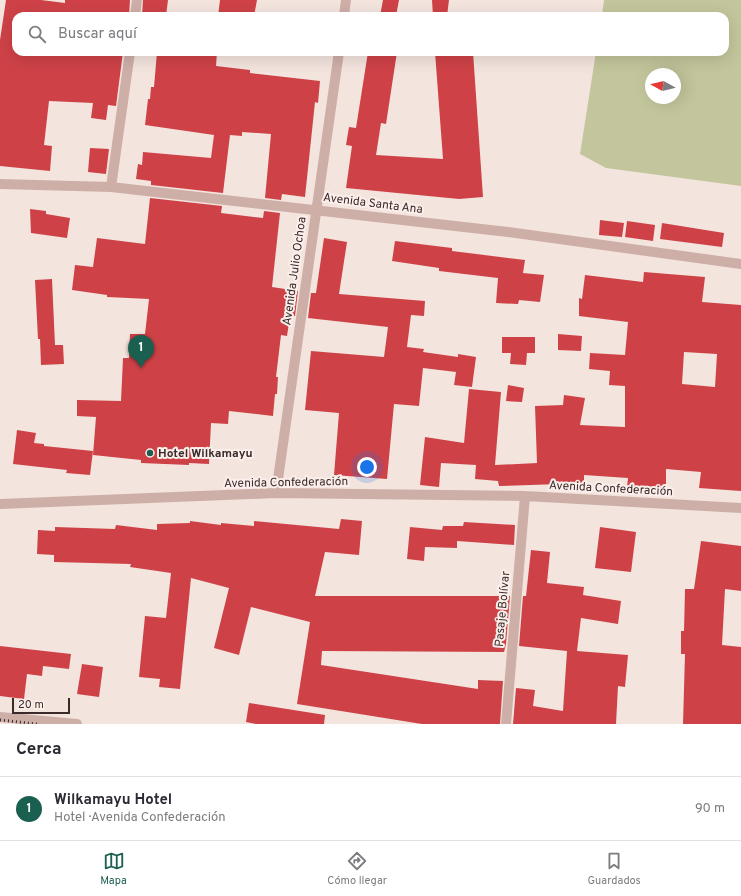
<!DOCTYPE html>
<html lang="es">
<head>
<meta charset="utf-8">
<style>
	body { margin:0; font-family:Overpass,sans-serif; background:#f2f2f3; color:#2b2b33 }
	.compass { position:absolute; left:645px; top:68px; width:36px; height:36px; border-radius:50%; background:#fff; box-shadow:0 4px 16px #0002; rotate:278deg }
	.scale { position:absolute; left:12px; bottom:10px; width:58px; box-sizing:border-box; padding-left:4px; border:2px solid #3a2a29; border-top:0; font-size:11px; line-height:14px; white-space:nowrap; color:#3a2a29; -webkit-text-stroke:3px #fbefeb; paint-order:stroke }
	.you { position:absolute; left:367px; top:467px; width:14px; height:14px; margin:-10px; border:3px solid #fff; border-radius:50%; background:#1a73e8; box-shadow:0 0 0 6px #1a73e833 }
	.badge { display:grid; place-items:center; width:26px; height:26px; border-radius:50%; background:#1b5f51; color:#fff; font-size:13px; font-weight:700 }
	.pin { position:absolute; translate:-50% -33px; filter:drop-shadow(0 1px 2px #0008) }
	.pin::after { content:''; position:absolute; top:21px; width:14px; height:12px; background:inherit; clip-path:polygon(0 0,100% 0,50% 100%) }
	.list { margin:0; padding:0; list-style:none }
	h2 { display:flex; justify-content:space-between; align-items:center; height:52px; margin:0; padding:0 16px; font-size:17px }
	h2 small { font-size:13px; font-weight:400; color:#7c7c81 }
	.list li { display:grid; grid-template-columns:26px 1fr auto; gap:12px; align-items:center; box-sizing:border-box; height:64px; padding:0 16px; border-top:1px solid #e1e1e2 }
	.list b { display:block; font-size:15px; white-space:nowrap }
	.list p { margin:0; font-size:13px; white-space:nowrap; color:#7c7c81 }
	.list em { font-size:13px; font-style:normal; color:#7c7c81 }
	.icon { flex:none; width:22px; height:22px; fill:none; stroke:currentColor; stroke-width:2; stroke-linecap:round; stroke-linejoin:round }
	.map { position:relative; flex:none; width:741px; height:724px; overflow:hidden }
	.search { position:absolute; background:#fff; box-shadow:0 4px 16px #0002; left:12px; right:12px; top:12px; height:44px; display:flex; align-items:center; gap:10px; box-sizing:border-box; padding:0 14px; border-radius:12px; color:#7c7c81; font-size:15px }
	.sheet { height:116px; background:#fff }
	nav { display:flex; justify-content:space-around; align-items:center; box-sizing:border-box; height:56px; border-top:1px solid #e1e1e2; background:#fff; font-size:11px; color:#7c7c81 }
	nav a { display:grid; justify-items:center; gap:2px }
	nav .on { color:#1b5f51 }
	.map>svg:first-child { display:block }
</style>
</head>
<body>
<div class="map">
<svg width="741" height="724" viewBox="0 0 741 724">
	<rect width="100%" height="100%" fill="#f4e4de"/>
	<!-- green -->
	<path fill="#c3c59c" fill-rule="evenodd" d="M604,0H741V186L606,168L580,154L596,52H725V16H602ZM651,74H675V98H651Z"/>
	<!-- building -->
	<path fill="#ce4247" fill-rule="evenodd" d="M6,0H41L65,3V0H130L129,16H16V52H123L116,106L108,105L106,120L91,118L93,103L49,101L44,145L52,146L50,171L0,166V40Z
		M143,0H168L166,16H142Z
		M220,0H257L254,16H218Z
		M383,0H399L396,16H380Z
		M432,0H449L447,16H433Z
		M157,52H217L216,66L250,70V73L320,81L318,103L315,102L305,197L282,194L281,200L265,198L271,134L242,132V136L230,135L223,193L151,185V181L136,179L138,164L142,165L143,152L211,158L214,135L145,125L148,99H150L151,87H154Z
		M368,52H397L386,124L381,123L376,155L443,159L435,52H473L483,197L459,199L346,188L352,146L346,145L349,127L356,128Z
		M90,148L109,149L106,174L88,172Z
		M150,198L222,206L221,213L263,218L264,211L280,213L272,287L298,291L295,316H290L287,336L281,335L276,377H278L277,394H275L273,416L229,411L228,424L211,423L209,464L189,463V465L141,463V460L93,455L96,417L77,416V400L121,401L123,358H129L130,334H145L149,299L107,297V295L72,290L75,265L93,267L97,238L145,244Z
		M30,209L46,211V214L70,218L67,238L31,233Z
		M600,220L624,223L622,237L599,235Z
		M627,221L655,225L653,241L625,237Z
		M662,223L724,233L722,247L660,239Z
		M324,238L347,242L339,294L425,301L424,316L411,315L407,347L424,349L423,352L458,357V354L476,357L472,387L454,385L456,372L423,368L419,406L394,404L387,479L334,475L339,413L305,410L311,351L384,357L388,327L308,318L311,293H316Z
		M395,241L452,248V251L525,260L523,273L544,275L540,302L519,300L518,304L496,303L498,278L439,271V268L392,261Z
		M644,272L705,277L702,302L741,305V491L699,488L701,472L666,469V488L645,486V488L627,487L628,478L584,475V484L560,483V484L499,486L498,481L475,479L476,465L441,463L439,487L420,485L425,437L464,443L469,389L501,392L495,465L537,463L535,406L563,405L564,395L585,398L580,425L625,427V386L609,385L610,371L589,369L590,353L625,355L628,322L579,316V298L582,299L585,275L643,282ZM684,352L717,354L715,387L682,384Z
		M52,279L55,345H63L64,364L41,365L40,339H38L35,280Z
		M558,334L582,336L581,351L558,350Z
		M502,337H535V353H527L526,365L510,364L511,353H502Z
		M508,385L524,388L522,402L506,401Z
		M17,430L36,433L34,443L44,444V446L93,451L90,475L66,473L67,470L13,464Z
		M341,519L362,521L359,555L325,552L315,596H510L506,644L504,652L322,651L321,665L478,689V680L503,681L500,724H422L297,704L310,622L251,607L239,655L214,648L229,588L191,578L180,689L159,687L160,679L139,677L145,616L166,618L171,573L130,567L131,564L54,562V555L37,554L38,530L55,531V527L115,529L116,525L157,530V524L190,523V521L221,525V523L254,526V521L339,529Z
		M464,522L515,525L514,545L457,541V548L425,547L424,561L407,559L410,527L442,530L443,526H463Z
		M600,527L636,532L631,572L595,568Z
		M701,541L741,546V591L725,589L722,645L741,647V724H683L685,654H681V631H684L685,589H694Z
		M531,550L550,552L547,583L584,587L583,595L621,601L618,624L581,618L577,651L628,655L625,687L618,686L616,724H513L516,688L535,690L533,706L563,711L567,651L519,646L523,596H526Z
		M0,646L71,654L69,669L43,666L42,676L27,674L24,699L0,696Z
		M82,664L103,667L99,697L77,694Z
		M249,703L325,715L324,724H256L246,722Z"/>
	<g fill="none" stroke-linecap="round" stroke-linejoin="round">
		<!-- minor -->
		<path stroke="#ceafa8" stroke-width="10" d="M135,16L137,0
			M344,16L346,0
			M0,184L111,187L508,232L741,264
			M111,187L130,52
			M276,493L339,52
			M0,504L276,493L525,496L741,508
			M0,717L77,724
			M506,724L525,496"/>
		<!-- rail -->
		<path stroke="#3a2a29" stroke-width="3" stroke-dasharray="1 3" stroke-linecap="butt" d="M0,720L37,724"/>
	</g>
	<!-- markers -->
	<circle fill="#1b5f51" stroke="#fbefeb" stroke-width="1.5" cx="150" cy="453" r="4"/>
	<g text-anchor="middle" stroke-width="4" stroke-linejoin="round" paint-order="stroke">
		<!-- street labels -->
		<g font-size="12" fill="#3a2a29" stroke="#fbefeb">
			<text transform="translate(373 203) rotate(7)" y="4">Avenida Santa Ana</text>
			<text transform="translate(294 271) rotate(-82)" y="4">Avenida Julio Ochoa</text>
			<text transform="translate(286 482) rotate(-1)" y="4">Avenida Confederación</text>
			<text transform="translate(611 488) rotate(3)" y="4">Avenida Confederación</text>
			<text transform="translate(502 609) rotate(-85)" y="4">Pasaje Bolívar</text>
		</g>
		<!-- poi labels -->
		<g font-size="12" font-weight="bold" fill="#3a2a29" stroke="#fbefeb" text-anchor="start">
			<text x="158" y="457">Hotel Wilkamayu</text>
		</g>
	</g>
</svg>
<svg class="compass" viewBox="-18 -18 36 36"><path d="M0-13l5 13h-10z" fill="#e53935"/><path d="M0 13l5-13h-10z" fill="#7c7c81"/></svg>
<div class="scale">20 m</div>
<div class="you"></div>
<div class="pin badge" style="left:141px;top:368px">1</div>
<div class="search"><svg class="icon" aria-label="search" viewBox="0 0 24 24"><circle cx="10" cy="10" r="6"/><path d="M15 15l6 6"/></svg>Buscar aquí</div>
</div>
<section class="sheet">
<h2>Cerca<small></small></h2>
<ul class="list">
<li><span class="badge">1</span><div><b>Wilkamayu Hotel</b><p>Hotel · Avenida Confederación</p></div><em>90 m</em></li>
</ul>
</section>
<nav>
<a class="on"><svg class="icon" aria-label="map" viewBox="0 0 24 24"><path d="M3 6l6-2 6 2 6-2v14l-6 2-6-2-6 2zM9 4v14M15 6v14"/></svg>Mapa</a>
<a><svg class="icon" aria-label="directions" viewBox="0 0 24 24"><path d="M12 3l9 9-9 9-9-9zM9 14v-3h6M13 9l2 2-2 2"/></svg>Cómo llegar</a>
<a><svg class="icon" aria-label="saved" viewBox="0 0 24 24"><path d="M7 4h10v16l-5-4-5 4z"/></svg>Guardados</a>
</nav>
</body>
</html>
